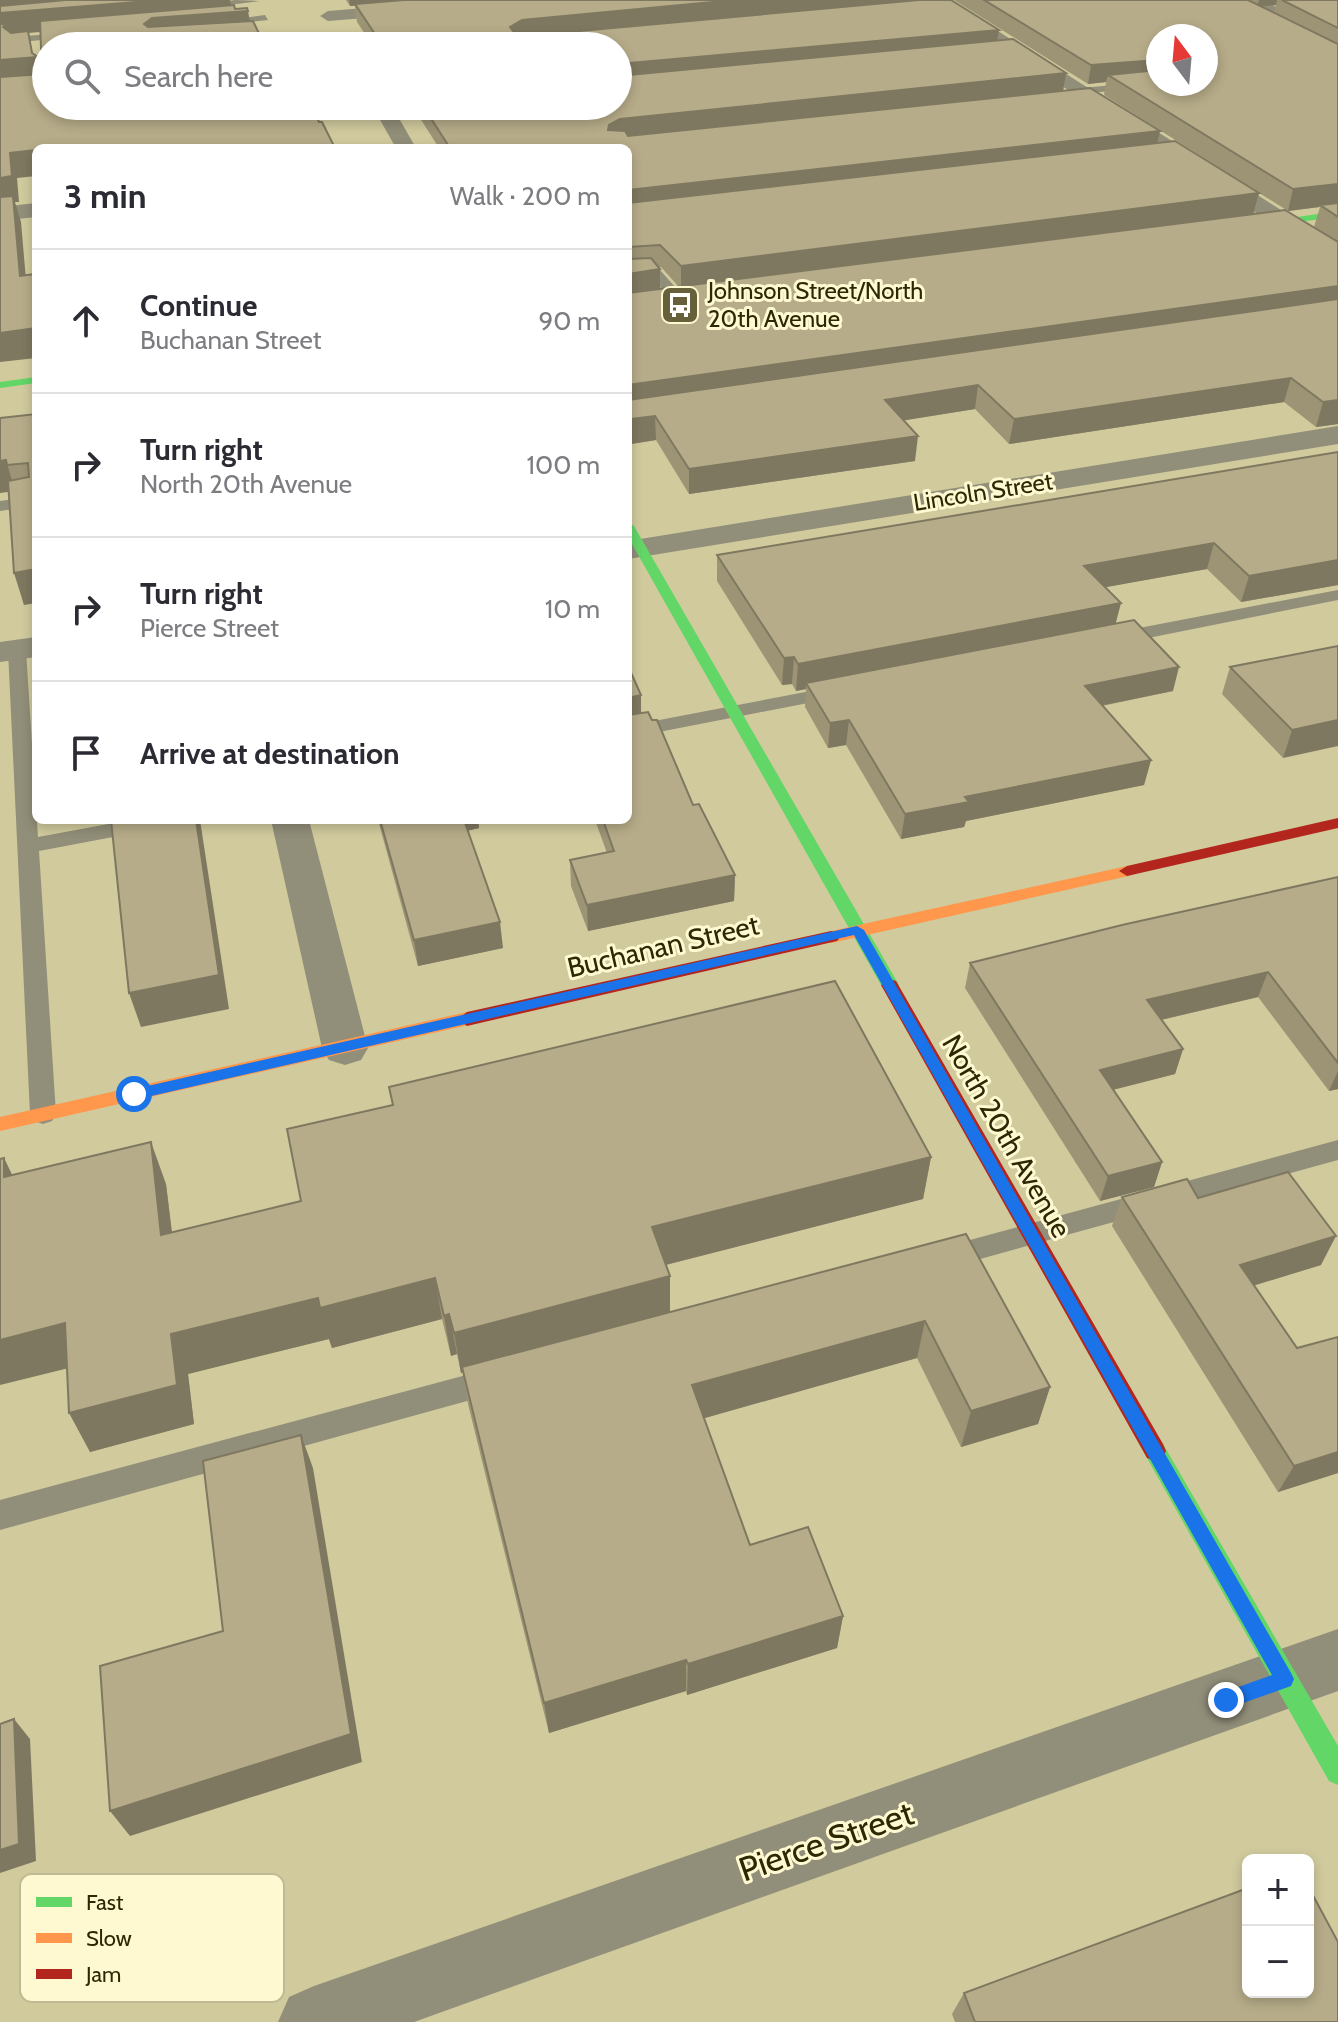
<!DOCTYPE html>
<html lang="en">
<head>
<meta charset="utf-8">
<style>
	body { margin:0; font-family:Cabin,sans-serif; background:#f7f7f7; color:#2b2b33 }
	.controls { position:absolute; right:24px; bottom:24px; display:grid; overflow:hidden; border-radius:12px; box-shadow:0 4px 12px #0003 }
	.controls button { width:72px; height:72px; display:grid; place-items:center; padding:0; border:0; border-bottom:2px solid #e1e1e2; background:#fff; color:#2b2b33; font:40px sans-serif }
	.compass { position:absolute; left:1146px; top:24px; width:72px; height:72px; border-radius:50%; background:#fff; box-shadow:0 4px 12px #0003; rotate:344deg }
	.stop { position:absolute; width:24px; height:24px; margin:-18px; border:6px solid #1a73e8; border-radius:50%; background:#fff }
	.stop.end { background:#1a73e8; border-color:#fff; box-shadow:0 2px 8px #0008 }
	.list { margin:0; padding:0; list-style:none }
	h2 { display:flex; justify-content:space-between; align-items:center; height:104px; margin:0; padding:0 32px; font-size:34px }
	h2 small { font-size:26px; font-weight:400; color:#7c7c81 }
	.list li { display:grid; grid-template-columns:52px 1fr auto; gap:24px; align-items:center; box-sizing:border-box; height:144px; padding:0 32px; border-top:2px solid #e1e1e2 }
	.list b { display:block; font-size:30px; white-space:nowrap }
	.list p { margin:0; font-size:26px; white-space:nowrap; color:#7c7c81 }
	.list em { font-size:26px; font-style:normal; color:#7c7c81 }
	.icon { flex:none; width:44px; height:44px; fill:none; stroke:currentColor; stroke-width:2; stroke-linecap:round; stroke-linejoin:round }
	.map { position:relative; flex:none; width:1338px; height:2022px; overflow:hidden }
	.search { position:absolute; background:#fff; box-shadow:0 4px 12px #0003; left:32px; top:32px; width:600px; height:88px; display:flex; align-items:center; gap:20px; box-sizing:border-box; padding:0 28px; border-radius:44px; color:#7c7c81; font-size:30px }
	.panel { position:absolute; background:#fff; box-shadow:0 4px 12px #0003; left:32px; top:144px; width:600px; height:680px; border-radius:12px }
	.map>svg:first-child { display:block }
</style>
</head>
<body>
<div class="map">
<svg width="1338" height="2022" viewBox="0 0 1338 2022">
	<rect width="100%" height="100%" fill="#d0ca9d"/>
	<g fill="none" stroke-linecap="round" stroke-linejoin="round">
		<!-- lane -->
		<path fill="#918e79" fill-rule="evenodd" d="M235,0L260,1L198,9L193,6Z
			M265,15L268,20L218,25L213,22Z
			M76,32L73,37L0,44V38Z
			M274,33L277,38L231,43L226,40Z
			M1138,83L1142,84V88L1080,94L1075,91L1080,88Z
			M414,106H451L446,109L385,115L380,112Z
			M655,269L660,270L683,296V302H673L652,277L628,280V272Z
			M36,496V506L0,511V501Z
			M1338,590V600L1113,645L1104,639L1113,633Z
			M17,644L26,650L38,837L130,820H177L166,827L39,851L56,1114L52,1121L43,1124L34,1121L30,1114L8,650Z
			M837,686L847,692L844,696L628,738V726Z
			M1338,1140V1160L944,1269L934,1266L930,1258L934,1250L944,1247Z
			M496,1367L506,1371L511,1380L506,1389L496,1393L0,1530V1500Z"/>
		<!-- street -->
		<path fill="#918e79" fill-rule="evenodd" d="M463,0H532L524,5L328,21L320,16L328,11Z
			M930,0H949L1338,246V263L1330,261Z
			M1241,0H1262L1338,37V49Z
			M372,106H392L416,148H396Z
			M36,203V217L0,221V207Z
			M1338,426V444L628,559V541Z
			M36,637V657L0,662V642Z
			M271,820H309L368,1048L361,1060L345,1065L329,1060L322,1048Z
			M1338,1629V1691L414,2022H278L289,1997L314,1986Z"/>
		<!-- fast -->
		<path fill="#63d668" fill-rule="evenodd" d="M1338,211V217L1241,229L1236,226Z
			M36,377V383L0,388V382Z
			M628,522L634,526L899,985L896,989H884L881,985L628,537Z
			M1155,1441L1163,1444L1338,1746V1785L1329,1781L1147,1458L1144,1451L1147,1444Z"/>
		<!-- slow -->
		<path fill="#ff974d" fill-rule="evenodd" d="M1127,866L1133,867L1135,871L1133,875L831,943L822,937L831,931Z
			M467,1012L476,1019L473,1024L0,1131V1117Z"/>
		<!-- jam -->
		<path fill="#b3261e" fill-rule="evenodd" d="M1338,818V828L1127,876L1119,871L1127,866Z
			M831,931L837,933L840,937L837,941L467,1026L458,1019L467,1012Z
			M890,979L896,981L1163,1444L1166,1451L1163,1458L1155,1461L1147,1458L881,985Z"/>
	</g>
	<!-- wall -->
	<path fill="#9d9476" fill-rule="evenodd" d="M346,0H918L997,41L1064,90L1157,143L1259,193L1254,214L1337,242L1314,227L1320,207L1288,211L1104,95L1106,82L1088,84L954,0H1338V424L1316,427L1284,402L1009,444L975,409L904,420L915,461L689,494L656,440L631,444L628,438V148H439L418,115L417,106H618V46H373L357,22L355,6H350ZM1276,5L1274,13L1262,7L1270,6ZM1158,36L1206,84H1158ZM659,267H661L679,287L660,289Z
		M36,414L24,605L9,492L0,418Z
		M1338,452V585L1241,602L1207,569L1105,587L1116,624L1173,691L1102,706L1151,760L1144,785L966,821L964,827L901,839L846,745L828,748L805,707L806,689L796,691L792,684L782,685L717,581V555Z
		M1338,646L1283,758L1222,694L1230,667Z
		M641,713L693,805L735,875L734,901L588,931L571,886L570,860L607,853L595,820H628Z
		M378,820H478L479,828L467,831L503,948L418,966Z
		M1338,877V1089L1329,1091L1258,997L1161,1020L1183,1049L1175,1074L1113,1090L1162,1162L1154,1187L1100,1201L965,988L970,963Z
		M389,1087L931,1157L923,1199L666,1265L670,1312L966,1234L1050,1387L1038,1424L961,1447L917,1358L704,1418L750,1545L843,1616L837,1648L687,1695L686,1691L549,1733L468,1404L463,1372L461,1373L457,1354L451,1356L442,1319L332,1348L329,1339L188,1374L194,1424L90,1452L67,1368L4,1158L12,1175L166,1184L172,1232L301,1201L393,1105Z
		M1122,1197L1198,1198L1321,1265L1253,1285L1338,1473L1278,1492L1112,1226Z
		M964,1993L1338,2022H955L952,2014Z"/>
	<!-- shaded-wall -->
	<path fill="#7f7860" d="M0,0H230L233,12L248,11L252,33L149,46L145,23L28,33L34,58L38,57L44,80L0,84Z
		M349,0H426L350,6Z
		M734,0H918L511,45L510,27L522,20Z
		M1259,0H1277L1276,5L1257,7Z
		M999,30L996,48L618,83V64Z
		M1156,59L1153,78L1108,75L1106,82L1088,84L1091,65Z
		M1066,73L1063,92L621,139L608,130L609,125L620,119Z
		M1160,131L1155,152L628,211V190Z
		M93,145L94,148H62Z
		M36,150V176L17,178L19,202H15L21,222L28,303L0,205V178L10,153Z
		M1338,184V205H1320L1319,207L1288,211L1293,189Z
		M1259,193L1253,215L681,289V266Z
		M660,269V292L628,297V274Z
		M1338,286V308L628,409V385Z
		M36,328V358L0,362V333Z
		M1291,378L1284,402L1009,444L1014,419Z
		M978,385L975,409L882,424L885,400Z
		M1338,400V424L1316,427L1323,402Z
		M655,416L656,440L631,444V419Z
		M918,436L915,461L689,494V469Z
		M6,460L15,491L0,493V461Z
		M1214,543L1207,569L1079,592L1084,566Z
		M1338,560V585L1241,602L1249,576Z
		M36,569V603L24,605L14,573Z
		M1121,603L1114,630L806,683V689L796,691L798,664Z
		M794,657L792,684L782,685L784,658Z
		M1179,667L1173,691L1079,710L1085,686Z
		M641,695V720L628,724V698Z
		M849,720L846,745L828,748L830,723Z
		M1338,720V746L1283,758L1292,730Z
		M1151,760L1144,785L966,821L964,827L901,839L905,814L965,797Z
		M196,820H200L229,1009L141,1027L129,993Z
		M460,820H478L479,828L462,832Z
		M735,875L734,901L588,931L587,905Z
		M500,922L503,948L418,966L414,940Z
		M1268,972L1258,997L1139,1025L1147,1000Z
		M1183,1049L1175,1074L1092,1095L1100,1070Z
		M1338,1071V1089L1329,1091Z
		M151,1142L166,1184L177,1276L161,1235Z
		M931,1157L923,1199L653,1268L652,1227Z
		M4,1158L24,1200L4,1177Z
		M1162,1162L1154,1187L1100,1201L1108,1176Z
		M1336,1236L1321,1265L1227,1294L1240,1265Z
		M670,1276V1317L461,1373L454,1333Z
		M435,1278L442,1319L332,1348L329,1339L188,1374L194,1424L90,1452L69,1413L171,1334L318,1298Z
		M449,1314L457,1354L451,1356L444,1316Z
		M925,1321L917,1358L691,1422L692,1385Z
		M65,1323L85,1364L0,1385V1340Z
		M1050,1387L1038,1424L961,1447L971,1411Z
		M301,1435L313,1468L362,1762L130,1836L110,1811L351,1734Z
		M1338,1452V1473L1278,1492L1294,1466Z
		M843,1616L837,1648L687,1695L688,1664Z
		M686,1660V1691L549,1733L544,1703Z
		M14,1719L30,1739L36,1861L0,1873V1850Z"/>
	<!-- building -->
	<path fill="#b6ac89" stroke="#7f7860" stroke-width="2" d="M66,0H161L0,13V6Z
		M404,0H734L522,20L510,27L513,31H580L919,0H951L999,30L618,64V46H383L355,4Z
		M984,0H1248L1338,44V184L1293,189L1108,75L1158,70V84H1206V36H1158V60L1091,65Z
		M1282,0H1338V28Z
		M234,5L235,9L247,8L248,11L152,18L144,24L148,27L253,21L265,46H46V106H312L319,122H322L335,148H94L93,145L62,148H36V150L10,153L12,176L0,178V77L42,74L40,21Z
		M0,24H6L3,27L11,33L28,31L32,53L38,57L0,60Z
		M1013,39L1066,73L620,119L609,125L608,130L625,131L628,136L1090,88L1160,131L628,190V148H450L423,106H618V76Z
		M1175,141L1259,193L681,266L660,245L628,247V203Z
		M13,196L20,276L36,274V328L0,333V197Z
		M1338,203V217L1320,205Z
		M1285,210L1338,242V286L628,385V293Z
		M651,258L660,269L628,274V259Z
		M1338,299V400L1323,402L1291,378L1014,419L978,385L885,400L918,436L689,469L655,416L631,419L628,414V400Z
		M36,414V569L14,573L8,481L29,477L28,463L7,465L6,460L0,461V418Z
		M1338,452V560L1249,576L1214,543L1084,566L1121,603L798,664L794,657L784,658L717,555Z
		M1134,620L1179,667L1085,686L1151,760L965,797L969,802L905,814L849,720L830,723L806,683Z
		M1338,646V720L1292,730L1230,667Z
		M628,666L641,695L628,698Z
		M648,712L652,720H657L693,805L699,804L735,875L587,905L570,860L614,851L603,820H628V715Z
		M111,820H196L219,975L129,993Z
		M380,820H464L500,922L414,940Z
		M1338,877V1063L1268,972L1147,1000L1183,1049L1100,1070L1162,1162L1108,1176L970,963L1122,925Z
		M835,981L931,1157L652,1227L670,1276L454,1333L449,1314L444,1316L435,1278L320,1308L318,1298L171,1334L177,1385L69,1413L65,1323L0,1340V1159L4,1158V1177L151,1142L161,1235L301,1201L287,1129L393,1105L389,1087Z
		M1288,1172L1336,1236L1240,1265L1297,1348L1338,1337V1452L1294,1466L1122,1197L1187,1179L1198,1198Z
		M966,1234L1050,1387L971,1411L925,1321L692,1385L750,1545L808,1527L843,1616L688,1664L686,1660L544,1703L462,1367Z
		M301,1435L351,1734L110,1811L100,1666L223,1631L203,1461Z
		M14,1719L19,1844L0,1850V1724Z
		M1308,1886L1338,1942V2022H975L964,1993L1248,1888V1992H1308Z"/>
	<!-- route -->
	<path fill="#1a73e8" d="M857,926L864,930L1291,1673L1294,1679L1291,1686L1226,1709L1219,1707L1216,1700L1219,1694L1272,1675L854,935L134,1100L127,1094L134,1089Z"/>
	<!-- icons -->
	<defs>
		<symbol id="bus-square" viewBox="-11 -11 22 22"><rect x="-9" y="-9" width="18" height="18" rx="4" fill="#66613a" stroke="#fff9d1"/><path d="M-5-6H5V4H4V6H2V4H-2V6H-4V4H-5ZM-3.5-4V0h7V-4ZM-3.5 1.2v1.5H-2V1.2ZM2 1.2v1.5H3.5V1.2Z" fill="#fff"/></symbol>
	</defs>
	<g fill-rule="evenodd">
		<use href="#bus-square" x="658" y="283" width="44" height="44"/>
	</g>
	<g text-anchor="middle" stroke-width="6" stroke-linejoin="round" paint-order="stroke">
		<!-- far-poi labels -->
		<g font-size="24" fill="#2d2804" stroke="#fff9d1" text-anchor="start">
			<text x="708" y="299">Johnson Street/North<tspan x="708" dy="28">20th Avenue</tspan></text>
		</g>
		<!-- far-street labels -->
		<g font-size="24" fill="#2d2804" stroke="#fff9d1">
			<text transform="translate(983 492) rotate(-9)" y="8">Lincoln Street</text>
		</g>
		<!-- street labels -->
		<g font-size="28" fill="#2d2804" stroke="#fff9d1">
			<text transform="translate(663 946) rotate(-13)" y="10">Buchanan Street</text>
			<text transform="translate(1007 1136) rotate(60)" y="10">North 20th Avenue</text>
		</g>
		<!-- near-street labels -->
		<g font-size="34" fill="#2d2804" stroke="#fff9d1">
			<text transform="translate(826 1841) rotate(-19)" y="12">Pierce Street</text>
		</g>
	</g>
	<!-- legend -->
	<rect x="20" y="1874" width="264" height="128" rx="12" fill="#fff9d1" stroke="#c0ba94" stroke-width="2"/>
	<rect x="36" y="1897" width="36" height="10" fill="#63d668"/>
	<rect x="36" y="1933" width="36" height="10" fill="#ff974d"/>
	<rect x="36" y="1969" width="36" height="10" fill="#b3261e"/>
	<g font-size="22" fill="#2d2804">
		<text x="86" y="1910">Fast</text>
		<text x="86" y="1946">Slow</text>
		<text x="86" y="1982">Jam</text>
	</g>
</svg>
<div class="controls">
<button>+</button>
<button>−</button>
</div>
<svg class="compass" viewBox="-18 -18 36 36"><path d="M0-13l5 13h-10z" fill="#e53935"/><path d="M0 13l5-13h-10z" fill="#7c7c81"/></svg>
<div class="stop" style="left:134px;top:1094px"></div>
<div class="stop end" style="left:1226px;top:1700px"></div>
<div class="search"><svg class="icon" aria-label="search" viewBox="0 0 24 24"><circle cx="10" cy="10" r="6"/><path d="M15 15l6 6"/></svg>Search here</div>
<section class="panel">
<h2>3 min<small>Walk · 200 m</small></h2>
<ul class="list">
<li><svg class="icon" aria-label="ahead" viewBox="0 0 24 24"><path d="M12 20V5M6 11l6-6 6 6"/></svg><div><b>Continue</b><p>Buchanan Street</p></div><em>90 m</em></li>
<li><svg class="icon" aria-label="right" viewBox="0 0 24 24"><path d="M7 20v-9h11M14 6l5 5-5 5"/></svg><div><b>Turn right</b><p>North 20th Avenue</p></div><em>100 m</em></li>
<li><svg class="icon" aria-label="right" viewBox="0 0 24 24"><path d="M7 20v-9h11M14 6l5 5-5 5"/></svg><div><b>Turn right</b><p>Pierce Street</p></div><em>10 m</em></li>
<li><svg class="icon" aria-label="arrive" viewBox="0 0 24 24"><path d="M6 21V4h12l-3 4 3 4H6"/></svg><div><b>Arrive at destination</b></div></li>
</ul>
</section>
</div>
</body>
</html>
